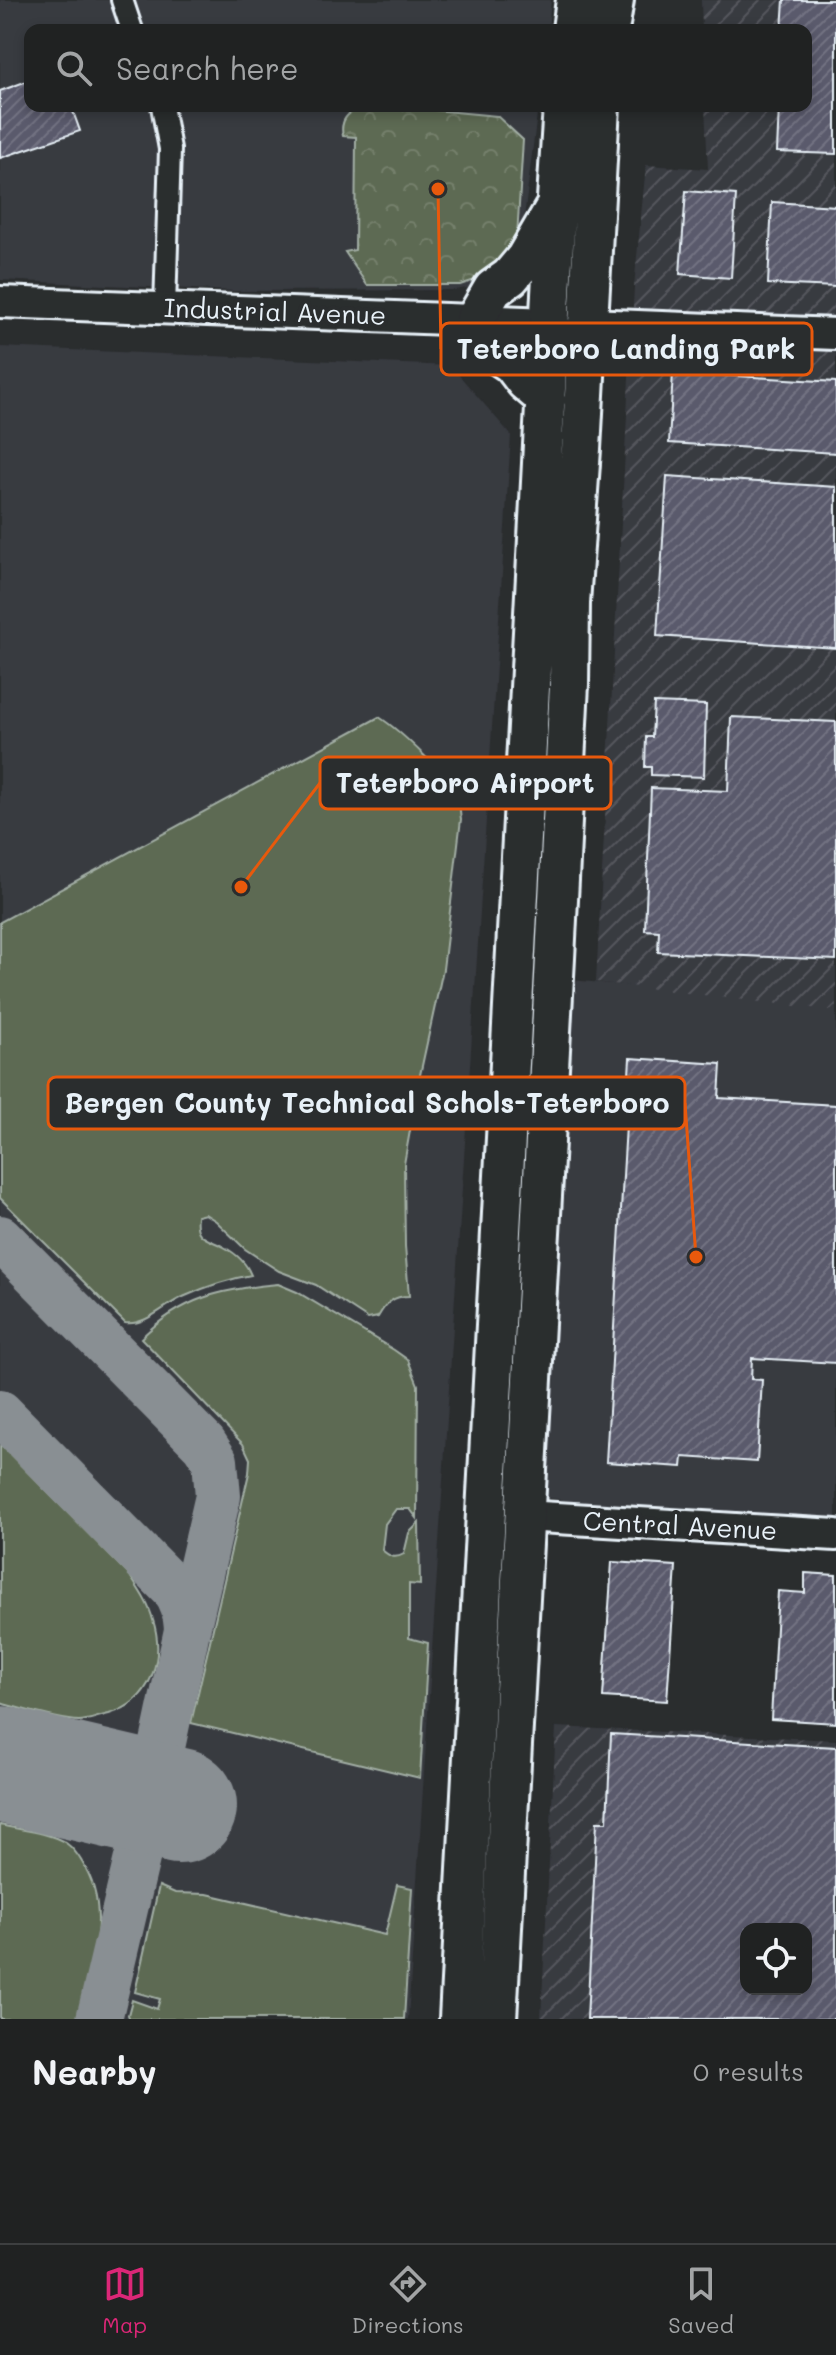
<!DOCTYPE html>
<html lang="en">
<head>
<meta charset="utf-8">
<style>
	body { margin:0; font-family:Mali,sans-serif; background:#2d2f2f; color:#f1f3f6 }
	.controls { position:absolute; right:24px; bottom:24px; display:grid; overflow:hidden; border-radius:16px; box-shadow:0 4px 12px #0003 }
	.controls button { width:72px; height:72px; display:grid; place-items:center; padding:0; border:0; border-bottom:2px solid #3d3f40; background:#202222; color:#f1f3f6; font:40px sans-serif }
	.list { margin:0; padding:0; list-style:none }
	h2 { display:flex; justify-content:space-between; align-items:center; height:104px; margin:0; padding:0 32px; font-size:34px }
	h2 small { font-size:26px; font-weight:400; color:#a2a4a5 }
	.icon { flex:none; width:44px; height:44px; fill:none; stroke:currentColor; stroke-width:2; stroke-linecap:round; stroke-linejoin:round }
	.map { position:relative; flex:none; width:836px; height:2019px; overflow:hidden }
	.search { position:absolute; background:#202222; box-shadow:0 4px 12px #0003; left:24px; right:24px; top:24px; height:88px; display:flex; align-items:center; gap:20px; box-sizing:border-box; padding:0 28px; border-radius:16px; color:#a2a4a5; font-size:30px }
	.sheet { height:224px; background:#202222 }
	nav { display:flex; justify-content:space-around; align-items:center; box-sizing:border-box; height:112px; border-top:2px solid #3d3f40; background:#202222; font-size:22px; color:#a2a4a5 }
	nav a { display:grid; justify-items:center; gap:4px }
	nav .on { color:#db2777 }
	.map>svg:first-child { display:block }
</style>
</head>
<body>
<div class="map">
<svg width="836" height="2019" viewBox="0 0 836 2019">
	<defs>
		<pattern id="industrial-furrows" width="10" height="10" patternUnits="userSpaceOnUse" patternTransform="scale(2)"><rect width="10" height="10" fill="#383a41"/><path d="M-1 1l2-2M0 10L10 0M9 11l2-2" fill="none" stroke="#55575d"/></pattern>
		<pattern id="park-crowns" width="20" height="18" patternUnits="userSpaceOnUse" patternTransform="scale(2)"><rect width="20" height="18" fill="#5d6a52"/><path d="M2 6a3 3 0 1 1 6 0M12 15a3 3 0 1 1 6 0" fill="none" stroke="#74806c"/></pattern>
		<pattern id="building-hatch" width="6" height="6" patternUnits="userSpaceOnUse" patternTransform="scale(2)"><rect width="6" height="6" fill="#5a5a6c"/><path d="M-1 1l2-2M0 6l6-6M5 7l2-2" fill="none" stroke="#727282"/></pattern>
	</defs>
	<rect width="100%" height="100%" fill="#2a2d2e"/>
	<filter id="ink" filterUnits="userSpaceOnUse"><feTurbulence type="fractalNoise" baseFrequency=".0125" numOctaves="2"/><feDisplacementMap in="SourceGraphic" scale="16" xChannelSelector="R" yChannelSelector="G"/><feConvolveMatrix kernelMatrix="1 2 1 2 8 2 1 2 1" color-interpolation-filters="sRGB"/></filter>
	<g filter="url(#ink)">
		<!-- built -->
		<path fill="#383a41" d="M0,0H551L548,30H30V106H538L520,250L478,286L454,290L234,291L0,280Z
			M0,347L451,366L511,435L408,2019H0Z
			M571,980L758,998L836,1008V1521L706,1511L617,1508L543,1497Z"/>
		<!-- industrial -->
		<path fill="url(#industrial-furrows)" fill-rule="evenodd" d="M701,0H836V1011L596,982L634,287L646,165L708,169L705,106H806V30H702Z
			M556,1727L836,1740V2019H541ZM746,1929H806V1989H746Z"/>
		<!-- grass -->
		<path fill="#5d6a52" stroke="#a2aea5" stroke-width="2" d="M379,717C398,729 452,778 458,800C460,806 460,813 461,819L443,969L420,1075L404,1164L405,1246L409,1296C393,1296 386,1303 378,1317L368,1319L316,1285L279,1271L245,1249L216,1221L205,1214L197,1216C194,1240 208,1238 224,1247C235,1253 246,1262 251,1275C228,1279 205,1287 183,1297C164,1305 146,1326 125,1323L0,1198V922Z
			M278,1284L297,1292L394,1350L408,1360L418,1385L417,1518L410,1509H396L385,1524L382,1550C390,1557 395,1559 404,1554L409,1533L419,1523L420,1585L409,1584V1638L428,1643L420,1778L191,1723L249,1473L250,1459L243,1444L141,1338C183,1297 222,1289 278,1284Z
			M0,1444L130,1576C139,1590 149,1604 153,1620C165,1659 151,1702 109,1714C99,1716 88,1721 79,1721C61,1721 19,1708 0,1703Z
			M0,1825C20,1830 49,1832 66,1843C73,1848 78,1855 82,1862C114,1912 90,1966 78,2019H0Z
			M397,1885L412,1888L404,2019H130L128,2015L132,2000L157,2009L160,1999L135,1992L159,1886L175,1893L207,1894L385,1935Z"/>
		<!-- park -->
		<path fill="url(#park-crowns)" stroke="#a2aea5" stroke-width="2" d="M357,109L434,110L497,116L523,140L517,237L513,249L488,275L475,280L460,285H367L345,252L355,250L356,137L343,136C340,123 346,114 357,109Z"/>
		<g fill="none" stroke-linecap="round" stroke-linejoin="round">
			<!-- taxiway -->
			<path stroke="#898f93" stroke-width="46" d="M0,1238L204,1444L215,1461L218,1496L187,1630
				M0,1413L173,1588C183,1601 186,1613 187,1630L151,1799L99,2019"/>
			<!-- runway -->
			<path stroke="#898f93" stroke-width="116" d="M0,1764L179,1806"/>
		</g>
		<!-- building -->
		<path fill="url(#building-hatch)" stroke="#e8f1f8" stroke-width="2" fill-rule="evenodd" d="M784,0H836V154L777,152L779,106H806V30H782Z
			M30,80V106H71L80,131L0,158V91Z
			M686,191L736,195L731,278L680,274Z
			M772,202L836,206V287L768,284Z
			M673,372L836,382V453L669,443Z
			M667,476L836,487V648L657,636Z
			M654,703L706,705L704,777L651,775V767H645L646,737H652Z
			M731,717L836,722V960L658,952L659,931L645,930L651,788L728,791Z
			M630,1058L721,1064L719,1098L836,1105V1363L752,1358L751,1379L762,1380L757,1462L683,1457L682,1467L606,1462Z
			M612,1562L676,1566L667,1701L603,1697Z
			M805,1573L836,1575V1723L771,1719L778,1591L805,1593Z
			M611,1734L836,1747V2019H587L597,1822H607ZM746,1929H806V1989H746Z"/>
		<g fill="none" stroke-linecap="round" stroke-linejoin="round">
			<defs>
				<path id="street" d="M122,0L132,30
					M162,106L170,149L165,308"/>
				<path id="secondary" d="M0,302L550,323L562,334L580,335L588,324L836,334
					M524,1516L836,1535"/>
				<path id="highway" d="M572,30L576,0
					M609,30L614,0
					M546,399L525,381L512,364L485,346L475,320L493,289L510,277L525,259L553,211
					M459,2019L552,276L563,106
					M497,2019L555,958L569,684L570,603L581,449L600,106"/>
			</defs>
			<!-- street casing -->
			<use href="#street" stroke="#e8f1f8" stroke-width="26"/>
			<!-- secondary casing -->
			<use href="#secondary" stroke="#e8f1f8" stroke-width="36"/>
			<!-- highway casing -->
			<use href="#highway" stroke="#e8f1f8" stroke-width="44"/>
			<!-- street -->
			<use href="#street" stroke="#2a2d2e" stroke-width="20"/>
			<!-- secondary -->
			<use href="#secondary" stroke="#2a2d2e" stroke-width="30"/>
			<!-- highway -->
			<use href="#highway" stroke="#2a2d2e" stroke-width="38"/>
		</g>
	</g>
	<g text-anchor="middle" stroke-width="8" stroke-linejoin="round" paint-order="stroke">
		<!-- street labels -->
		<g font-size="26" fill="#e8f1f8" stroke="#2a2d2e">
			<text transform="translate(275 312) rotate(2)" y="9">Industrial Avenue</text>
			<text transform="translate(680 1526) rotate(3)" y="9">Central Avenue</text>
		</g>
	</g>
	<!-- callouts -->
	<path fill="none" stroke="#e8590c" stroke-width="3" d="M438 189L441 349M241 887L320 783M696 1257L685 1103"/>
	<g fill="#e8590c" stroke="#2a2d2e" stroke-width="3">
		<circle cx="438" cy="189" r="8"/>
		<circle cx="241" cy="887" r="8"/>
		<circle cx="696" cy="1257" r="8"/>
	</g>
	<g fill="#2a2d2e" stroke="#e8590c" stroke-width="3">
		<rect x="441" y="323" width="371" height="52" rx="8"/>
		<rect x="320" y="757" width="291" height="52" rx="8"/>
		<rect x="48" y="1077" width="637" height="52" rx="8"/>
	</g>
	<g font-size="28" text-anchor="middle" font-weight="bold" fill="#e8f1f8">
		<text x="626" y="359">Teterboro Landing Park</text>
		<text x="465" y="793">Teterboro Airport</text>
		<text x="367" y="1113">Bergen County Technical Schols-Teterboro</text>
	</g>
</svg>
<div class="controls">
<button><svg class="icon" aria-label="locate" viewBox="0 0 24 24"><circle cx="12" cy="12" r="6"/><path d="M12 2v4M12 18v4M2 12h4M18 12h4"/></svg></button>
</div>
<div class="search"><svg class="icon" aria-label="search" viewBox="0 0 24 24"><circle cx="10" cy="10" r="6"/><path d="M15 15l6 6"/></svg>Search here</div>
</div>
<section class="sheet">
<h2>Nearby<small>0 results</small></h2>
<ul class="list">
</ul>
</section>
<nav>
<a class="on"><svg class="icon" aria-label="map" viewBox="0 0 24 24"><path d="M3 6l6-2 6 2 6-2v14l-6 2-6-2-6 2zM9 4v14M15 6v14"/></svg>Map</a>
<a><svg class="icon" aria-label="directions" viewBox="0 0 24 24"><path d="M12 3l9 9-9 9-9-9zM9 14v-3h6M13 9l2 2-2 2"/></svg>Directions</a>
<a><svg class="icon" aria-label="saved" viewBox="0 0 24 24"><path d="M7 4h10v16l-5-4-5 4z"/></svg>Saved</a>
</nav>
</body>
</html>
